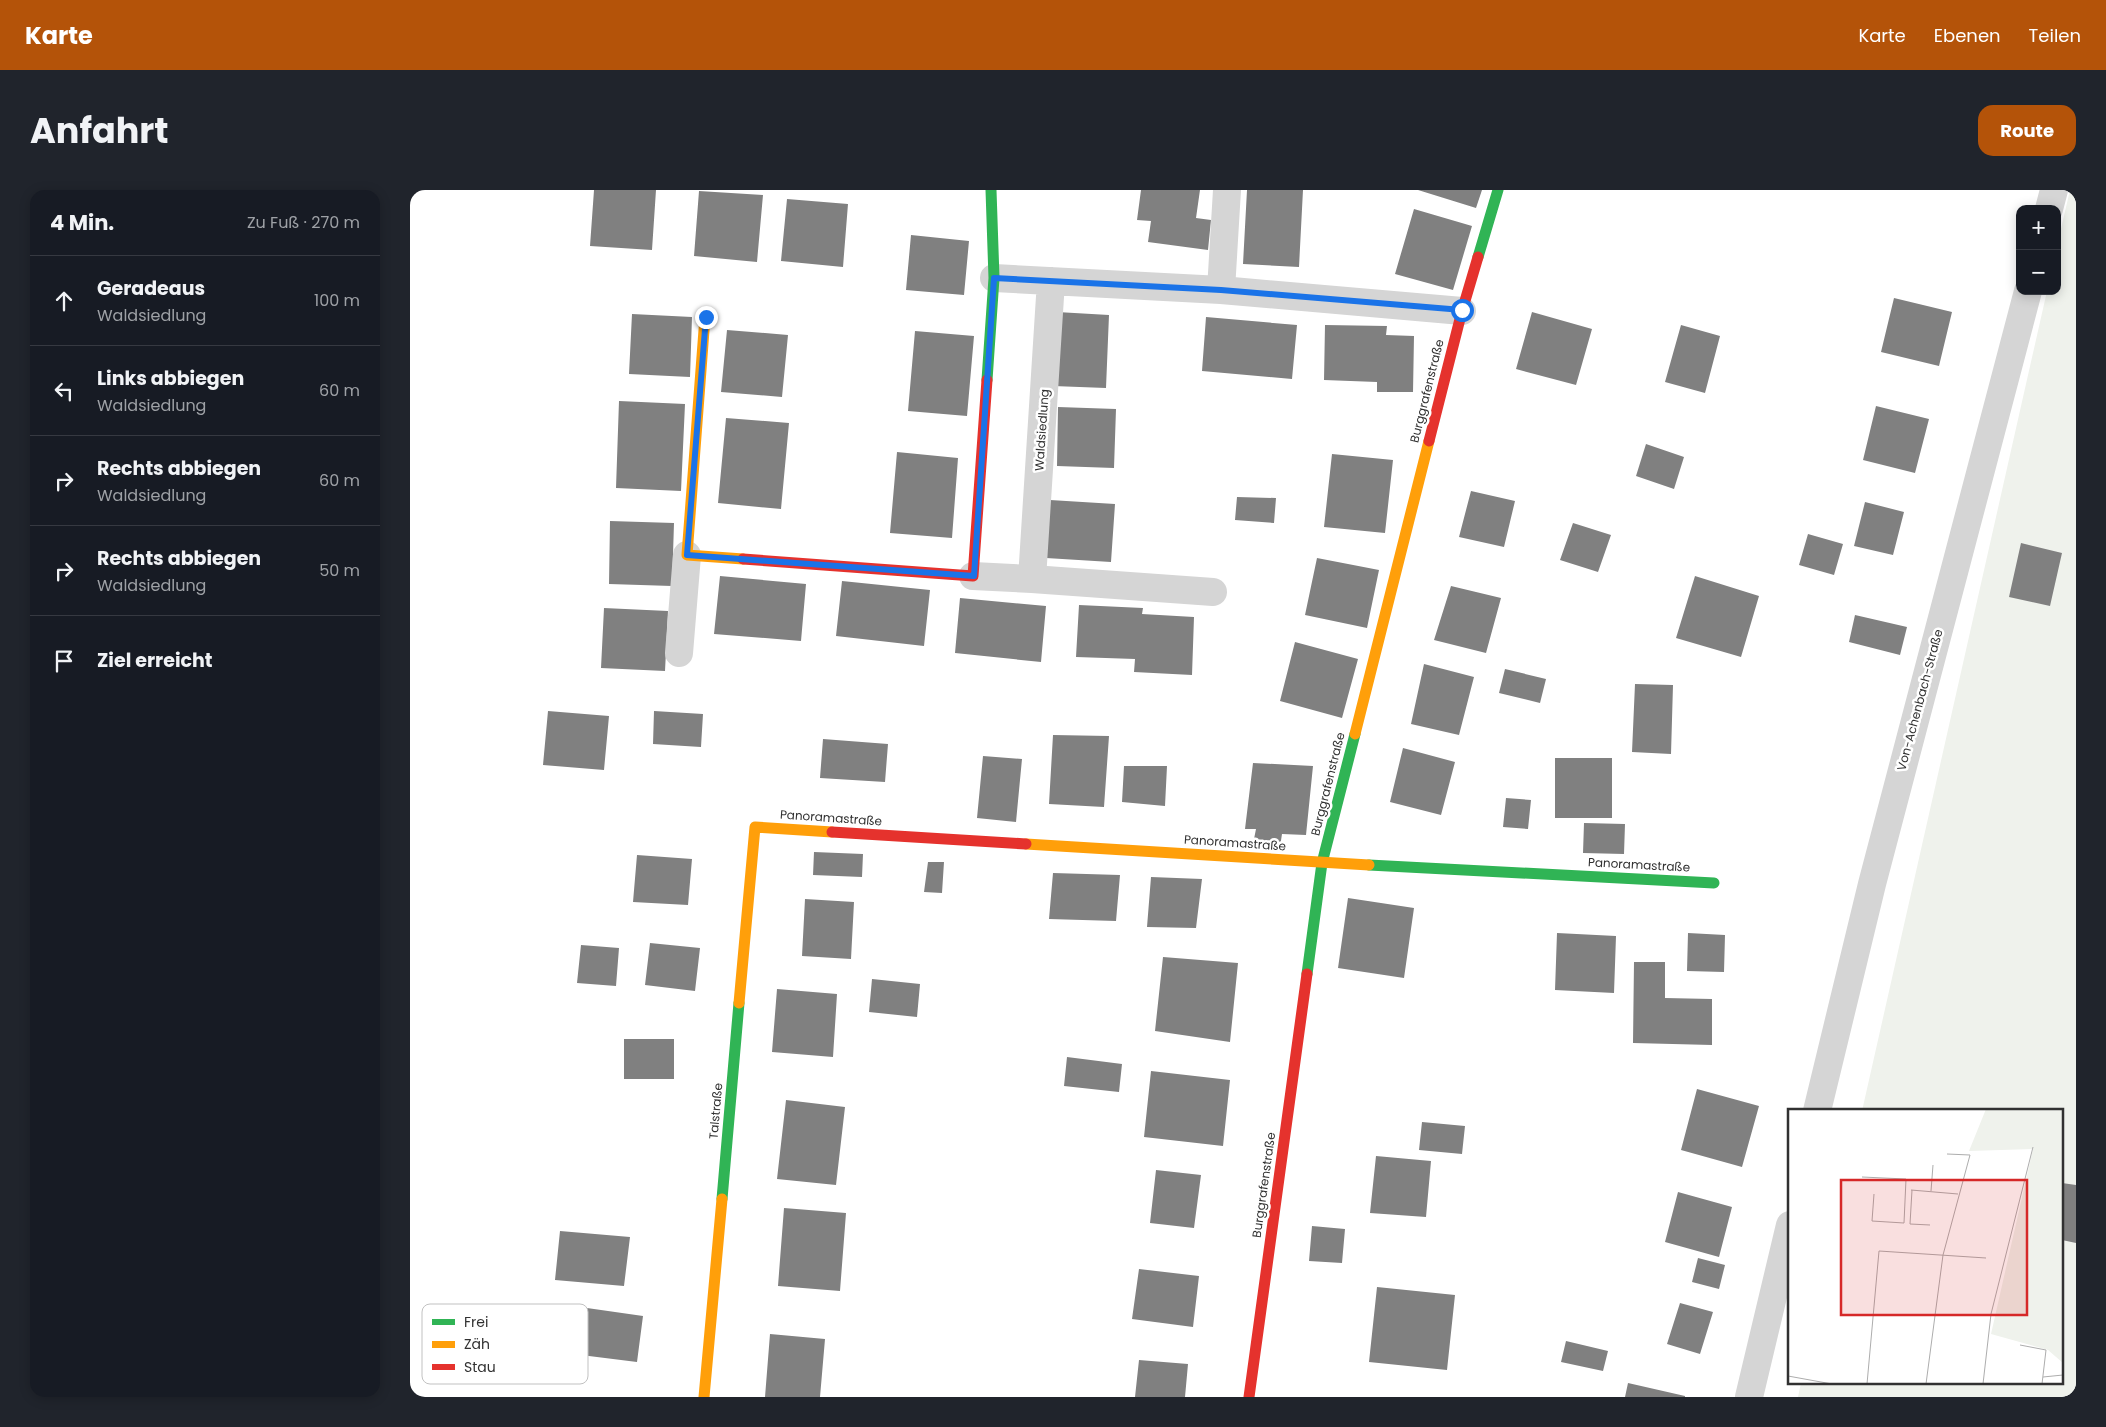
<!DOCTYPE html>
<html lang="de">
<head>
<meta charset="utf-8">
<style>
	body { margin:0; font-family:Poppins,sans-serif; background:#20242c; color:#f1f3f6 }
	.controls { position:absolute; right:15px; top:15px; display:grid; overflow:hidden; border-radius:10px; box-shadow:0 2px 12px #0003 }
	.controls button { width:45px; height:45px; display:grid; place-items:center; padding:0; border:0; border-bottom:1px solid #363941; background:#171b24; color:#f1f3f6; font:25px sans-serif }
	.stop { position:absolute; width:15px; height:15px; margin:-11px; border:4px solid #1a73e8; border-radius:50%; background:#fff }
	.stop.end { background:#1a73e8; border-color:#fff; box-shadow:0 1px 5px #0008 }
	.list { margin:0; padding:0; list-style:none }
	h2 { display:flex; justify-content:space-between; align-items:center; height:65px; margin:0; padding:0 20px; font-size:21px }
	h2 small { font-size:16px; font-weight:400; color:#9ea1a6 }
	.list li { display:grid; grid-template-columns:32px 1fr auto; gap:15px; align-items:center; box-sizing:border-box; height:90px; padding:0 20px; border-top:1px solid #363941 }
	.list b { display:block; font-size:19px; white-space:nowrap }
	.list p { margin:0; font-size:16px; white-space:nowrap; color:#9ea1a6 }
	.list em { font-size:16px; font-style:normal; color:#9ea1a6 }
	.icon { flex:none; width:28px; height:28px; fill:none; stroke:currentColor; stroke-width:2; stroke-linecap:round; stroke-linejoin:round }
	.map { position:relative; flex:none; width:1666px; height:1207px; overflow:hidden; border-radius:15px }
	header { display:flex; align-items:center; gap:30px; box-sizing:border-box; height:70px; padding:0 25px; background:#b45309; color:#fff }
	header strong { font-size:24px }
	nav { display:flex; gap:28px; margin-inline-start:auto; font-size:18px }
	.intro { display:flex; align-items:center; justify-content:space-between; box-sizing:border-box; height:120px; padding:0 30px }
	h1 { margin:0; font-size:35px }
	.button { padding:12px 22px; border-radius:15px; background:#b45309; color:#fff; font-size:18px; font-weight:700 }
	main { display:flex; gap:30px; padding:0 30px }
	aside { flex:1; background:#171b24; border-radius:15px; box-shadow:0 2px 12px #0003 }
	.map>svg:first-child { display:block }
</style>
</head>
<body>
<header>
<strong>Karte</strong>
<nav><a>Karte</a><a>Ebenen</a><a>Teilen</a></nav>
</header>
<div class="intro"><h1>Anfahrt</h1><a class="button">Route</a></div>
<main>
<aside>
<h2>4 Min.<small>Zu Fuß · 270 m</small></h2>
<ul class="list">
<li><svg class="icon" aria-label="ahead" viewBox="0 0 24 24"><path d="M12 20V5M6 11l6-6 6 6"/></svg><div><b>Geradeaus</b><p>Waldsiedlung</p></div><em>100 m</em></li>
<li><svg class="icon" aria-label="left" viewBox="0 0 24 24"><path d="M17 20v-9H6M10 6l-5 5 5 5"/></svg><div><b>Links abbiegen</b><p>Waldsiedlung</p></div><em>60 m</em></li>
<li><svg class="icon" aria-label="right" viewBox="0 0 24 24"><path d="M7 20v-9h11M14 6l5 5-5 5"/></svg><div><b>Rechts abbiegen</b><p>Waldsiedlung</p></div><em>60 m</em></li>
<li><svg class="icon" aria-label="right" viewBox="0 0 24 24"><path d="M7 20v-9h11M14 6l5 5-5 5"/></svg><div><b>Rechts abbiegen</b><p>Waldsiedlung</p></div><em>50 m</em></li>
<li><svg class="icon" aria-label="arrive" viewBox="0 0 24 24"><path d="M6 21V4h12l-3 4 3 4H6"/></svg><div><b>Ziel erreicht</b></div></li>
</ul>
</aside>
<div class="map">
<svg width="1666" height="1207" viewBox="0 0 1666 1207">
	<rect width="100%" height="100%" fill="#fff"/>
	<!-- green -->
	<path fill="#eff2ec" d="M1660,0H1666V1207H1388L1391,1193H1652V921H1452L1637,101H1647V56Z"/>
	<!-- building -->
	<path fill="#808080" d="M184,0H246L242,60L180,56Z
		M731,0H790L786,28L801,30L798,60L738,52L741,31L727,30Z
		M837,0H893L889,77L833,74Z
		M1008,0H1072L1066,18Z
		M289,1L353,5L347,72L284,66Z
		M377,9L438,14L433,77L371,71Z
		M1004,19L1062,36L1043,100L985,84Z
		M501,45L559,51L554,105L496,100Z
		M1484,108L1542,122L1529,176L1471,162Z
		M647,122L699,125L696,198L643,196Z
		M1122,122L1182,139L1166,195L1106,179Z
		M222,124L282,127L280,187L219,184Z
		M796,127L887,135L882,189L792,181Z
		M915,135L977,136L976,145L1004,146L1003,202H967V192L914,190Z
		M1271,135L1310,146L1295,203L1255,192Z
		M317,140L378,145L372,207L311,202Z
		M505,141L564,146L557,226L498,221Z
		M209,211L275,214L271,301L206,298Z
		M1466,216L1519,229L1505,283L1453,270Z
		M648,217L706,219L704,278L647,276Z
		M316,228L379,233L371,319L308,313Z
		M1236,254L1274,267L1264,299L1226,286Z
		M487,262L548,268L542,348L480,343Z
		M922,264L983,270L975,343L914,337Z
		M1061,301L1105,311L1094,357L1049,347Z
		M827,307L866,308L864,333L825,330Z
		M640,310L705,314L701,372L636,368Z
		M1455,312L1494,322L1483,365L1444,356Z
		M200,331L264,333L262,396L199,394Z
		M1163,333L1201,345L1188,382L1150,370Z
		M1398,344L1433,354L1424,385L1389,375Z
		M1611,353L1652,363L1640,416L1599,407Z
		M907,368L969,380L957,438L895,425Z
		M310,386L396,394L391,451L304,444Z
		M1285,386L1349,406L1331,467L1266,448Z
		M432,391L520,400L514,456L426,446Z
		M1041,396L1091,408L1076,463L1024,450Z
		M550,408L636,416L631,472L545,463Z
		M669,415L733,418L732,424L784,427L782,485L724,482L725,469L666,467Z
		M194,418L258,421L255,481L191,478Z
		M1445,425L1497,437L1490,465L1439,452Z
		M885,452L948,469L932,528L870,511Z
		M1014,474L1064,487L1049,545L1001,534Z
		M1095,479L1136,489L1130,513L1089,503Z
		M1225,494L1263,495L1261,564L1222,562Z
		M138,521L199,526L194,580L133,575Z
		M244,521L293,524L291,557L243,554Z
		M643,545L699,546L694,617L639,614Z
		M413,549L478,554L475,592L410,588Z
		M993,558L1045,572L1031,625L980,612Z
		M573,566L612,569L606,632L567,628Z
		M1145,568H1202V628H1145Z
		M843,573L903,576L896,645L872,644L870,657L843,654L846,639H835Z
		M714,576H757L755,616L712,612Z
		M1096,608L1121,610L1118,639L1093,637Z
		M1174,633L1215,634L1214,664L1173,663Z
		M404,662L453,664L452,687L403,685Z
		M227,665L282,669L278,715L223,712Z
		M518,672H534L532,703L514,702Z
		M643,683L710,685L706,731L639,729Z
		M741,687L792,689L786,738L737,737Z
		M938,708L1004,718L994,788L928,778Z
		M395,709L444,712L441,769L392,766Z
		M1147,743L1206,746L1204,803L1145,800Z
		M1278,743L1315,745L1314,782L1277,781Z
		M240,753L290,758L285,801L235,795Z
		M171,755L209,758L206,796L167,793Z
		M753,767L828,773L820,852L745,841Z
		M1224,772H1255V808L1302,809V855L1223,853Z
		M462,789L510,794L507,827L459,822Z
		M367,799L427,804L423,867L362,862Z
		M214,849H264V889H214Z
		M657,867L712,874L709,902L654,896Z
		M741,881L820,890L813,956L734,947Z
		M1287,899L1349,916L1332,977L1271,960Z
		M376,910L435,917L426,995L367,989Z
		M1012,932L1055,936L1052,964L1009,960Z
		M966,966L1021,971L1016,1027L960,1023Z
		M746,980L791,985L784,1038L740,1033Z
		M1652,993L1666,995V1053L1652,1050Z
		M1268,1002L1322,1017L1309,1067L1255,1052Z
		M374,1018L436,1023L430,1101L368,1096Z
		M902,1036L935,1039L932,1073L899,1071Z
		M150,1041L220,1047L214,1096L145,1090Z
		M1288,1068L1315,1075L1309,1099L1282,1092Z
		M729,1079L789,1086L783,1137L722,1129Z
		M967,1097L1045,1105L1037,1180L959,1172Z
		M1270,1113L1303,1122L1290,1164L1257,1154Z
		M177,1118L233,1126L227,1172L171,1165Z
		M360,1144L415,1149L410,1207H355Z
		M1156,1151L1198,1161L1193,1181L1151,1172Z
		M729,1170L778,1174L775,1207H725Z
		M1218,1193L1275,1206V1207H1215Z"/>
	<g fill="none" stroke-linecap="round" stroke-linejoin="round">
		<!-- street -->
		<path stroke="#d5d5d5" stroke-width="28" d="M1639,19L1644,0
			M584,88L811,100L1052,121
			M641,91L622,389L803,402
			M811,100L817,0
			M563,386L622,389
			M269,463L277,365
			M1407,921L1462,694L1618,101
			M1339,1207L1380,1035"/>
		<!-- fast -->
		<path stroke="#30b455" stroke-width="11" d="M1068,67L1088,0
			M577,190L584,88L581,0
			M959,675L1304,693
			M897,784L912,673L945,544
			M312,1009L329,813"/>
		<!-- slow -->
		<path stroke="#ff9f0a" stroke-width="11" d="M295,127L277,365L333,369
			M945,544L1019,251
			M616,654L959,675
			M329,813L345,637L422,642
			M294,1207L312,1009"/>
		<!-- jam -->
		<path stroke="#e5322d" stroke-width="11" d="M1019,251L1052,121L1068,67
			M333,369L563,386L577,190
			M422,642L616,654
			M839,1207L897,784"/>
	</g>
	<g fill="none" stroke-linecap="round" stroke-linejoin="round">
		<!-- route -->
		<path stroke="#1a73e8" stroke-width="6" d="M296,127L277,365L564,386L584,88L811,100L1052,120"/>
	</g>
	<g text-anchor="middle" stroke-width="5" stroke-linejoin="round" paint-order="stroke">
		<!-- street labels -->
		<g font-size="12" fill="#313131" stroke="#fff">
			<text transform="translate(1017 201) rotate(-76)" y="4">Burggrafenstraße</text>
			<text transform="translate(632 240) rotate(-86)" y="4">Waldsiedlung</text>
			<text transform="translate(1510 510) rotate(-75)" y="4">Von-Achenbach-Straße</text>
			<text transform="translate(918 594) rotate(-76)" y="4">Burggrafenstraße</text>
			<text transform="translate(421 628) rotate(4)" y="4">Panoramastraße</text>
			<text transform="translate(825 653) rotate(4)" y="4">Panoramastraße</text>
			<text transform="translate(1229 675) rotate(3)" y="4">Panoramastraße</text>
			<text transform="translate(306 921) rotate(-85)" y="4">Talstraße</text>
			<text transform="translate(854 995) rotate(-82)" y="4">Burggrafenstraße</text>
		</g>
	</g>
	<!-- overview -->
	<g transform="translate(1378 919)">
		<rect width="275" height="275" fill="#fff"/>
		<path d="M198,0H275V254L260,241L203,225L245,40L181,42Z" fill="#eff2ec"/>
		<path fill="none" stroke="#adadad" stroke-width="1" d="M74,68L118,70L116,114L84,112L86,85M123,81L170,85M124,81L122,115L142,116M143,82L145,56M232,236L258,241L254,275M0,267L44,275M255,268L275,266M79,275L91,142L198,149M138,275L155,146L182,46L159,45M195,275L203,205L245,38"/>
		<path fill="#d62828" fill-opacity="0.15" stroke="#d62828" stroke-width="2.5" d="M53,71H239V206H53Z"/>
		<rect width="275" height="275" fill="none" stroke="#313131" stroke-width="2.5"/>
	</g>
	<!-- legend -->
	<rect x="12" y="1114" width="166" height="80" rx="8" fill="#fff" stroke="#c1c1c1" stroke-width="1"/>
	<rect x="22" y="1129" width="23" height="6" fill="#30b455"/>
	<rect x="22" y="1151" width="23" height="7" fill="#ff9f0a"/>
	<rect x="22" y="1174" width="23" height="6" fill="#e5322d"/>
	<g font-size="14" fill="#313131">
		<text x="54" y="1137">Frei</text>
		<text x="54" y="1159">Zäh</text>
		<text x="54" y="1182">Stau</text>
	</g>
</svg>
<div class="controls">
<button>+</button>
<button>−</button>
</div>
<div class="stop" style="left:1052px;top:120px"></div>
<div class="stop end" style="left:296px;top:127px"></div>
</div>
</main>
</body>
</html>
